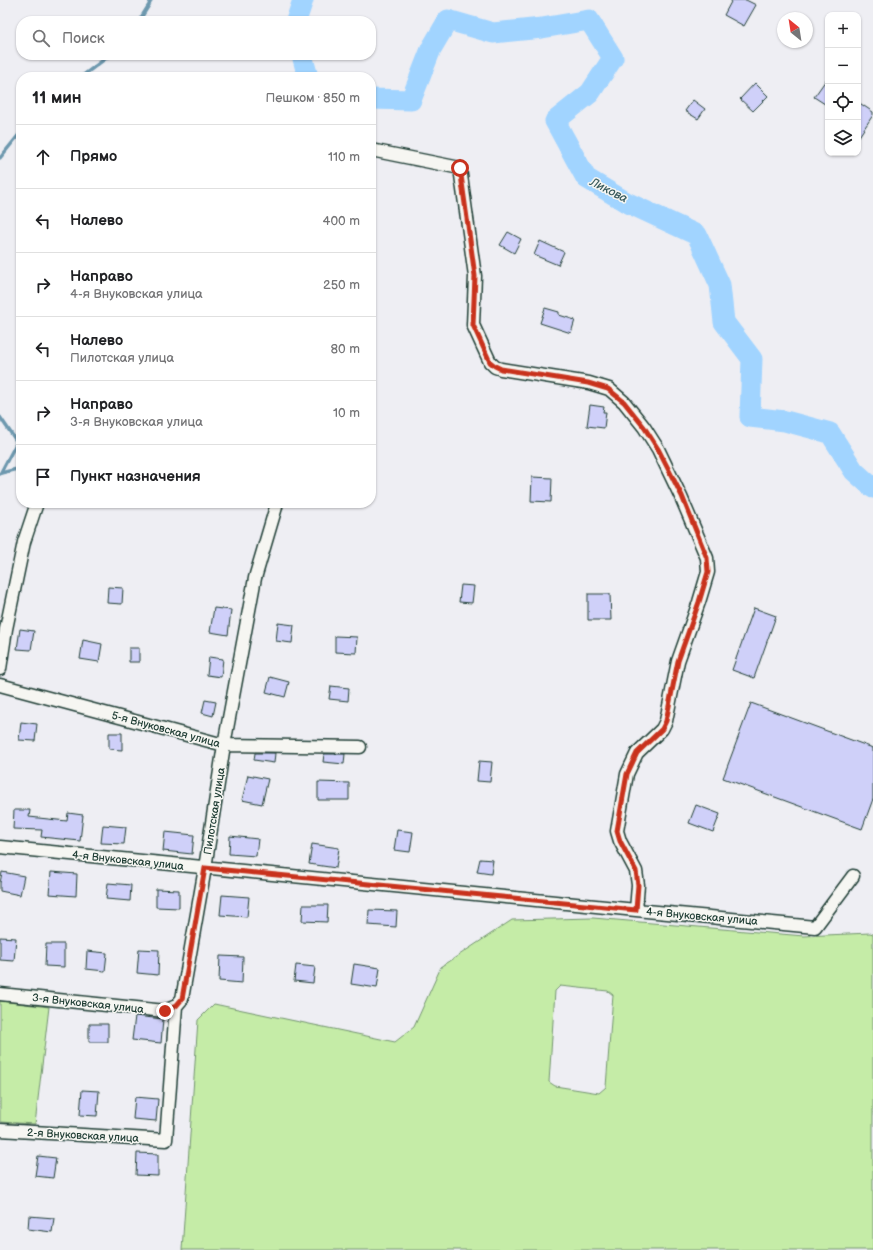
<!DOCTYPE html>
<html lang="ru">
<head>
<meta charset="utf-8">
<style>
	body { margin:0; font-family:"Balsamiq Sans",sans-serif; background:#f2f2f2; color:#202124 }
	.controls { position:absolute; right:12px; top:12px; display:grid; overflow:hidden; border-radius:8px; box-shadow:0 1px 3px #0004 }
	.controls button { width:36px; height:36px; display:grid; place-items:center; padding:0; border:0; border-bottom:1px solid #e0e0e0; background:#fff; color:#202124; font:20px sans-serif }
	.compass { position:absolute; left:777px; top:12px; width:36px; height:36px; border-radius:50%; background:#fff; box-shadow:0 1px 3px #0004; rotate:330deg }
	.stop { position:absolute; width:12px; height:12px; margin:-9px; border:3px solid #c8321e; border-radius:50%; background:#fff }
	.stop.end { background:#c8321e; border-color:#fff; box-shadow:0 1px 4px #0008 }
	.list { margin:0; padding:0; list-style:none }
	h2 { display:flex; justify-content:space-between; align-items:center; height:52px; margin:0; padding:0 16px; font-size:17px }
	h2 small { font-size:13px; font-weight:400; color:#757577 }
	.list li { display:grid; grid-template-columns:26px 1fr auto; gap:12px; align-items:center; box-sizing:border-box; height:64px; padding:0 16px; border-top:1px solid #e0e0e0 }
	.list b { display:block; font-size:15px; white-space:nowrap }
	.list p { margin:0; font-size:13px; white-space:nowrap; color:#757577 }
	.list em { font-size:13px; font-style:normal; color:#757577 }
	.icon { flex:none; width:22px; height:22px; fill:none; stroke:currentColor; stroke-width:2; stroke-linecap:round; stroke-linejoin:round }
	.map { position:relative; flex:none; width:873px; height:1250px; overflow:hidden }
	.search { position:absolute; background:#fff; box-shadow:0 1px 3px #0004; left:16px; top:16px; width:360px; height:44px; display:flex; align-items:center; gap:10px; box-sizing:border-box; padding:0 14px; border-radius:16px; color:#757577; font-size:15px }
	.panel { position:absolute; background:#fff; box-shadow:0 1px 3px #0004; left:16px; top:72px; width:360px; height:436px; border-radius:16px }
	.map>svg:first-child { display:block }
</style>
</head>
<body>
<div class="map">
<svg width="873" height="1250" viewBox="0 0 873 1250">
	<rect width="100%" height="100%" fill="#eeeef3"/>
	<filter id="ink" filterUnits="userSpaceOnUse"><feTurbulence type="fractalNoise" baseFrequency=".025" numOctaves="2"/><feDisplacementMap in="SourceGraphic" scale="8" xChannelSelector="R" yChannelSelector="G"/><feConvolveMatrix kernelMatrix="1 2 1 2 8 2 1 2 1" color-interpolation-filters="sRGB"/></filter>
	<g filter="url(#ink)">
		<!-- green -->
		<path fill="#c5eca7" stroke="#72946e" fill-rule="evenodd" d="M593,918L804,936L870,933L873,934V1250H182L198,1020L214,1004L395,1042L414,1027L441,967L512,920ZM560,986L608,991L613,995L606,1087L599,1093L555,1086L549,1082L555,991Z
			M0,1001L49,1007L35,1124L0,1122Z"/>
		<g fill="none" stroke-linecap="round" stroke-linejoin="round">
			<!-- stream -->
			<path stroke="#6d98ae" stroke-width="3.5" d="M139,21L149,5L151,0
				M81,77L110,55
				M0,158L21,132
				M0,417L17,442L0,474
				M1,473L21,468"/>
			<!-- river -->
			<path stroke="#a1d4ff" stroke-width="21" d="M296,21L303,0
				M302,55L308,77
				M371,99L411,100L431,49L448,20L493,33L542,28L589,20L613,58L590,93L555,121L586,178L626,202L697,235L720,285L724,322L752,359L750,417L785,421L830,433L854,471L873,488"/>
		</g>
		<!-- building -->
		<path fill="#cfd0f9" stroke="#1f3d34" d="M732,0H746L756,5L744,26L724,15Z
			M828,77V106L814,97Z
			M755,83L768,96L753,111L740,99Z
			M693,100L705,109L698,119L685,111Z
			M858,102L873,112V115L858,138Z
			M508,232L521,239L514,253L500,245Z
			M540,241L564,252L558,265L534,255Z
			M545,308L559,312V315L575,320L571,333L540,323Z
			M590,405L604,407L603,412H606L604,428L587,426Z
			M532,477L552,478L551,502L531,501Z
			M461,585L474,586L472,603L459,602Z
			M108,587L123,588L122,604L107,603Z
			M588,594H610L611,620H588Z
			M214,608L231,610L228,635L210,632Z
			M754,608L776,616L754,678L732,670Z
			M278,623L294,625L292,643L276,641Z
			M20,629L34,631L31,650L17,649Z
			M335,636L357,637L356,653L335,652Z
			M83,640L102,644L99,662L80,659Z
			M129,648H139V662H129Z
			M209,657L223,659L221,677L207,675Z
			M270,677L289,682L285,697L266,692Z
			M331,686L349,688L348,701L329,699Z
			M205,700L216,702L213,716L202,713Z
			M751,703L873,748V799L862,829L723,778Z
			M21,722L37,724L35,741L19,740Z
			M109,733H122V750L109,749Z
			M255,753H275L274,763L254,760Z
			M324,754H345L344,764L323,762Z
			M479,761L492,762L490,782L477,781Z
			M248,775L268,779L262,804L242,800Z
			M318,782L349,783V800H318Z
			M696,805L720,814L713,832L689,823Z
			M14,810H30L29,817L67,821L68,813L83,815L80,841L41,837L42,830L13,829Z
			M103,825L126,827L124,844L101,843Z
			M397,830L413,832L410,852L394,850Z
			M165,832L194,835L192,854L163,851Z
			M230,836L258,839L256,856L229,854Z
			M312,844L339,848L336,868L309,864Z
			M480,859L493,860L491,874L477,872Z
			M2,872L24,876L20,895L0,891V883Z
			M51,872L77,874L76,896L49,894Z
			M108,883L131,885L130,901L106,899Z
			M156,889L179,890V908L156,907Z
			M222,895L249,897L247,917L220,915Z
			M303,905H328L327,922L302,921Z
			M369,910L397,911L396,927L368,925Z
			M0,937L16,938L14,961L0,960Z
			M46,944H64V967L45,966Z
			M139,949L159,950L158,975L137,973Z
			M87,951L107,953L105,971L86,969Z
			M220,956L243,957L242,983L219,981Z
			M354,964L380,968L377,988L351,984Z
			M296,965L315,967L313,983L294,981Z
			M135,1016L163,1019L161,1043L132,1040Z
			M89,1024H108V1042H89Z
			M82,1090L99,1091L97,1116L80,1115Z
			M135,1097L158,1099L156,1121L133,1119Z
			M137,1153L158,1154V1176L136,1175Z
			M38,1156L56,1158L53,1178L35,1176Z
			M29,1216L54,1218L52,1232L28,1229Z"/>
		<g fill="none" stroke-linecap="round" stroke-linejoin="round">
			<defs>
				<path id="street" d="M371,150L460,168L475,276L473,325L490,362L495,367L501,369L589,383L609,389L624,402L644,427L658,449L681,497L707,558L708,572L699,602L678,661L666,721L662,729L637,753L627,774L617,831L620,841L636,871L638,885L636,910
					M0,669L6,629L24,542L37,503
					M0,685L224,745L360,747
					M0,847L636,910L815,927L853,876
					M0,994L165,1011L176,1006
					M0,1130L166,1140L176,1006L182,999L205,868L224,745L255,578L276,507"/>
			</defs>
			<!-- street casing -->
			<use href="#street" stroke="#1f3d34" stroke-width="15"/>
			<!-- street -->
			<use href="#street" stroke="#f6f6f2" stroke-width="12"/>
		</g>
	</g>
	<g fill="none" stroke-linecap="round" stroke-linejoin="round" filter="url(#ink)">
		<!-- route -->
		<path stroke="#c8321e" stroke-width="5" d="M165,1011L176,1006L182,999L205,868L636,910L638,885L636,871L620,841L617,831L627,774L637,753L662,729L666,721L678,661L699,602L708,572L707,558L682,496L658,449L644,427L624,402L608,389L588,383L501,369L495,366L490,362L473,325L475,276L460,168"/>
	</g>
	<g text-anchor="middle" stroke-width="3" stroke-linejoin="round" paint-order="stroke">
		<!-- street labels -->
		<g font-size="11" fill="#1f3d34" stroke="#f6f6f2">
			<text transform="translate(166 729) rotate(15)" y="4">5-я Внуковская улица</text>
			<text transform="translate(214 811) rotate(-81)" y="4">Пилотская улица</text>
			<text transform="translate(128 860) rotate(6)" y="4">4-я Внуковская улица</text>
			<text transform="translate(702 916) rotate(5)" y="4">4-я Внуковская улица</text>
			<text transform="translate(88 1003) rotate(6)" y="4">3-я Внуковская улица</text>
			<text transform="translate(83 1135) rotate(3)" y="4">2-я Внуковская улица</text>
		</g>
		<!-- water labels -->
		<g font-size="12" font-style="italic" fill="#395b5d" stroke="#f6f6f2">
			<text transform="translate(609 190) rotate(27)" y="4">Ликова</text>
		</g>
	</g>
</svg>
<div class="controls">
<button>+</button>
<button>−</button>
<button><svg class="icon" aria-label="locate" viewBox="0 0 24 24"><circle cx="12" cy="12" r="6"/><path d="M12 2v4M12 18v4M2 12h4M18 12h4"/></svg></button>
<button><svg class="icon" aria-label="layers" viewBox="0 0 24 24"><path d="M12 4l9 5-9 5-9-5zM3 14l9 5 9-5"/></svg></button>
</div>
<svg class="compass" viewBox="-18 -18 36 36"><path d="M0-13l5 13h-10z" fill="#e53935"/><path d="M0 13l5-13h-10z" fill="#757577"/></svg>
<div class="stop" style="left:460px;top:168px"></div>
<div class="stop end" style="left:165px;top:1011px"></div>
<div class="search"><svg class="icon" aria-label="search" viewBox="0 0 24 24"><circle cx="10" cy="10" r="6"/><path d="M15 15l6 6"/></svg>Поиск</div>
<section class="panel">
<h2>11 мин<small>Пешком · 850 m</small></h2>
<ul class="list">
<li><svg class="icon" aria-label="ahead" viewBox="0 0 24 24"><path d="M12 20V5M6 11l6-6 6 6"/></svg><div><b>Прямо</b></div><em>110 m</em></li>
<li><svg class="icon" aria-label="left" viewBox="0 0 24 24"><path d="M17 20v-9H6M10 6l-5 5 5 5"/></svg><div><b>Налево</b></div><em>400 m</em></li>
<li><svg class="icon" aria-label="right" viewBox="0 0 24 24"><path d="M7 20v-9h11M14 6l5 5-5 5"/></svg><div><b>Направо</b><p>4-я Внуковская улица</p></div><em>250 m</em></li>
<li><svg class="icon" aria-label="left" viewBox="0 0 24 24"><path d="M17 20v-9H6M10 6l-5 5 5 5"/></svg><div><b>Налево</b><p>Пилотская улица</p></div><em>80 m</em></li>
<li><svg class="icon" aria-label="right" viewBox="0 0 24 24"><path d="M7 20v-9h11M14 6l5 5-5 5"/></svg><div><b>Направо</b><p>3-я Внуковская улица</p></div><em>10 m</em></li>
<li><svg class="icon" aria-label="arrive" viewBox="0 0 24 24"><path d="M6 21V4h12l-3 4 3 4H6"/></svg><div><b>Пункт назначения</b></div></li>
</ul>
</section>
</div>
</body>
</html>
